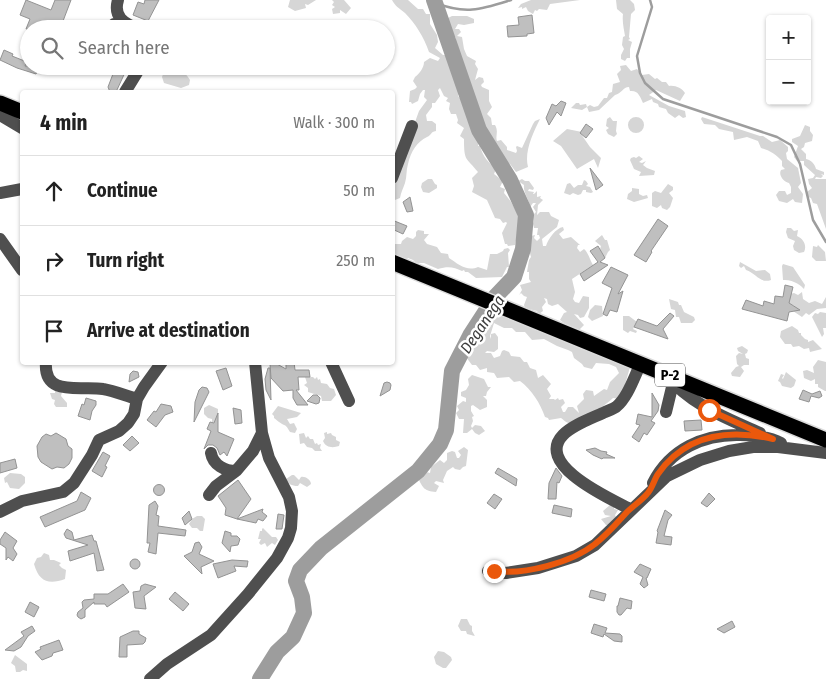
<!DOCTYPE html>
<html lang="en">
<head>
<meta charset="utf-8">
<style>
	body { margin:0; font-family:"Fira Sans Condensed",sans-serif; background:#f2f2f2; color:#222 }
	.controls { position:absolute; right:15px; top:15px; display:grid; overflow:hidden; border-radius:5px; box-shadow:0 1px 4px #0004 }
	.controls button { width:45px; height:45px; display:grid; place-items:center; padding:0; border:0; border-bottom:1px solid #e0e0e0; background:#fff; color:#222; font:25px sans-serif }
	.stop { position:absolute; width:15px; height:15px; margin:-11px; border:4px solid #ea580c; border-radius:50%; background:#fff }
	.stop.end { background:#ea580c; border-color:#fff; box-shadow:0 1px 5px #0008 }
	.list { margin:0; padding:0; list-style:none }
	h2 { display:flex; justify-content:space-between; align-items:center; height:65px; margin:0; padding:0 20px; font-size:21px }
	h2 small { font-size:16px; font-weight:400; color:#767676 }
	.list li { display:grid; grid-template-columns:32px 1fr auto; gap:15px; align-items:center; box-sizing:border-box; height:70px; padding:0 20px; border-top:1px solid #e0e0e0 }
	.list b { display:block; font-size:19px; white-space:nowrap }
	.list em { font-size:16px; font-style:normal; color:#767676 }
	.icon { flex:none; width:28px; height:28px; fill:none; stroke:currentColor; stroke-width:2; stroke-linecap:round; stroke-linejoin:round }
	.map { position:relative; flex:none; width:826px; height:679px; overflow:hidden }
	.search { position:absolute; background:#fff; box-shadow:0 1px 4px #0004; left:20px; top:20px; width:375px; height:55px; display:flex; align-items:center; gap:12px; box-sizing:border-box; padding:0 18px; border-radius:28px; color:#767676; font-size:19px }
	.panel { position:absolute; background:#fff; box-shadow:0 1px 4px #0004; left:20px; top:90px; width:375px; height:275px; border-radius:5px }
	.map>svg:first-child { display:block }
</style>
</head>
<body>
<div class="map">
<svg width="826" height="679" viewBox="0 0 826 679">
	<rect width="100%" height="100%" fill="#fff"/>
	<!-- green -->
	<path fill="#d6d6d6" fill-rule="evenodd" d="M290,0H316L308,5L305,4L306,8L295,11L288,7Z
		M332,0H344L351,8L346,14L340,10V13L333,14L332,9L335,7L332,5L334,2Z
		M392,0H408L418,9H423L426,14H430V24L437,35L438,42L435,48L443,55H447L450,58L459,64C461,72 455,77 456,84L459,85L460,91L458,96L465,103V107L469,111L470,119L473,121L472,126L475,129L476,139L479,141L478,146H480C483,157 488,162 496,169L494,174L503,181L500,187L505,189L504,193C513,203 521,217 520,229L522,231L517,236L515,245L508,246L507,244H505L502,233L507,223L506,222L503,223L500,219L495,218L487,200L472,192L474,186L472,178L478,172C466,157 464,162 464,139L460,136L464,128L457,123L458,120L456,114H451L449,109L450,103L446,101L448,98L444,96L440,88L438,90L440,96L435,103H432V107L426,115L427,121H432L436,124V131C430,132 432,135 427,137C417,142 411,151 408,164C406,170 407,177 405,183C403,189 401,192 400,198L395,200L393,198V183L419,111L427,100L424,97L425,90H423L420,94L418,101L412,104L411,102H409L410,91L415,89L417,87L413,81L415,77C419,74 424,68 424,62L430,58L438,61L440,58L429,52C424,37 415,23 405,13C399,8 395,6 392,0Z
		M531,0H580L550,4L547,10L539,9L537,11L535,10L533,14L528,11L526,7L522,9V7L518,8L521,4Z
		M616,0H630L634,4L635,10L631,14L629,37L630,39L628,40L632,42L630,49V58H627L625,61L621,59V55L624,49L622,45L623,37L625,36C624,29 622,22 623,14L617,9Z
		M452,16H467L474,19V23L464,25L458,24L455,29H459L461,32L457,36L462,37L464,49L467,56L476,61L475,64L478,69L475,80L479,77L483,78L484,82L481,85L482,87L489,90V101L492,107L487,114L491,118L492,125H495C499,132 495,136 497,141L501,140L507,147V150L516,153L517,151L516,147L517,146L522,148L533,124L535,121L540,119C533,133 524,152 528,167L516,172L510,164L507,163L501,151L493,139L488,136L477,118L463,76L465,73L462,68L463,66L454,46L456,38C451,33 446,26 448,18Z
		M626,65L631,71L637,69L642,75L649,74L655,79L657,78L662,82H666L669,86C675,85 682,88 685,93L680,101L656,90L649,95L669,106L685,111L686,117L683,118L679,115L675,118L668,113L666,109L659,107L658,104L653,102L652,99L643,103C640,96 638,90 630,91L629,87C623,87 621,94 615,95L599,110L589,112L587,107L582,110L571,108L576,103H579L580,105L586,104L587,107L590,105L594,107L598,106L604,98H607L609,93L612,92L613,84L620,82L617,74L621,70L620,66Z
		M172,68L177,71C182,70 187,75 190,80L189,85L181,88L164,83L162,77L165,69Z
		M610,117L613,121H617L616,131L617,134L614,137L608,134L606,130L609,128L606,126L607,119Z
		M702,117L760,136H763L772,142L780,140L788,147V151L786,153L787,159L798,168L801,183L798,187L803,194L802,203L795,202L793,199L787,203L779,201L776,195L779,191H785L787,195L791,193V187L789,183C784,182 778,175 781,170L785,169L782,166V161C777,155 769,150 761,148L758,141L747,137L734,140L733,132L719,129L715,125L704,124L701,119Z
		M628 125a8 8 0 1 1 16 0a8 8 0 1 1-16 0Z
		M805,125L810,127V131L813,135L812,141L805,143L804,147L801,149L806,154V159C811,160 815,164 816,169L824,172V175L821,174L823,176L821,178L816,177L815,179H826V229L817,204L813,203L811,198L808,197L807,192L812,188L809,184L808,179L813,178L815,175L804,165V161H797L794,157L798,146L792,142V139L800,136Z
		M567,129L582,132L581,134L590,147L601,158L598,168L594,159L577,169L561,146L553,141Z
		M639,156L643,159L639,162L642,163L646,161L643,165L647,168L655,171L654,175L639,176L641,172L634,169L630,160L631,158L634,157L636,158Z
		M428,179H432L435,184L437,185V188L429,193L423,192L421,187L422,183Z
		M522,179L525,181H529L534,188L533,190L529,189L528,191L534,192L533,194H534L537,191V197L541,196L540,198L543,200L538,205L537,215L540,212H549L551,216L559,220L557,227L542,239L543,246H546C548,239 556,228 563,227L564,230L559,234L563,239L571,237L580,245H578L577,248L580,252L584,249C588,252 590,260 593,265L572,279L575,292L573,299L575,302L579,303L583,296L589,297V308L584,317L580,318L578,315L574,314L584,325L579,330L569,327L560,320L564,313L567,312L558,304L552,306L548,304L547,299L544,298L546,302L542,307L543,311L539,314L537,311L525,308L524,305L527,297L524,296L521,293L519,295L522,290L520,285L531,282L529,279V272H527L529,260L531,257L528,246L531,243L529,241L531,236L535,235L534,238L537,241L540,238L539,235H537L538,228H534L533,224L534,221L533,215L536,212L533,207L536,203H533L530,207C529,199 523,193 524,185L518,181Z
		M584,180L586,181L588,184L586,186L590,187L593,192L591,193L586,192V190H583L581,194L578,195L573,193L570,195L564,193L567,184L570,183L574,188L578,185H582Z
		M668,184L673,187V190L669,193L673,198L670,207L667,210L662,208L661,205L657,208L652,206V193L655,191L661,193Z
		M632,188L639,189V194L643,196L647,195L648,198L634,202L627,199L628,194L632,191Z
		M787,228H791L794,231L798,230L797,236C804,239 807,246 804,252L799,253L794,250L793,246L795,241L788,238L786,232Z
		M418,230L424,231V234H429L424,240L427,244L437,247L441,253L448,254L449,258C458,264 467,272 478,267L487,270L490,254H497L503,251L504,249L508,248L510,250L508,253L509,267H507L502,277L476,278L468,272H465L464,270L462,271C454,267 448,266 438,269L424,263H416L413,260L408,258L406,260L396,257L392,242L395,244H401L402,241L407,237L413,239L416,236V232Z
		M602,235L605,240H607L610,250L608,252L605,258L600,249L601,246L595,241Z
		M818,245L825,252L826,261H816L812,257L813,246L817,247Z
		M740,262L756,271L765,270L770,274L771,280C760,284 756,273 746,270L744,266L741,268L739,266Z
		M783,264L793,267L805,285L804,289C802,286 793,279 783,280L782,266Z
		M802,292L803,299L809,303L815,301L822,304L826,297V308L817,309L809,315L806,313L802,317L793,311L795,307L793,305L790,306L787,295L794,293L798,295Z
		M669,299L678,302L679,305H681L684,312L694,317L695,320L692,323H681L679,317H676L675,310L671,309Z
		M595,305L602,306L603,316L592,321L588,317L590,310Z
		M490,310L630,367L621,399L613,398C605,406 582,421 571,423C567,424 564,420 561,418L549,420L548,418L545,417C540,403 532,390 520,381L514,382L509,377L497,378L494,373L487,372V368L480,370L476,365H472L466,357V352C473,349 475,341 476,333C479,330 479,326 481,323C485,317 489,316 490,310ZM494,323L504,328H512L516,332H525L532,340L544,339L557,346L568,350L572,352L574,358L582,364L584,367L592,369L596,363L609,364L616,367L619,373L610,382L607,390L604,389L594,396L593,391L586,390L583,394L584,399L577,406L579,413L573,407H568L565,412H563L561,407L565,403L563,399L559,400L558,398L555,400L554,399H549L551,396L547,389L551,384L543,375L538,378L536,370L530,368L527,362H524L520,357L511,356L509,352L504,350L502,351L500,356L494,358L491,353H485L487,351L494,352L498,349V337L495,333L491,334V339L490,336Z
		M820,312L826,313V328H823L824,334L822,337L812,317L815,313L818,314Z
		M623,316H629L637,322L633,329L637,331L636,333L630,331L628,333L623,330Z
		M792,326L798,330L799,333H801V335L805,339L808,340V342L813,340L822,349L810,352L809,348L804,349L799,346L793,347L791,344H785L780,337L781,331Z
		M742,346L748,350L747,353L745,354L746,358L749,359V365H744L741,367L744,371L740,377L732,376L731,373L736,367L739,366L737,364L736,356L739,353L743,354L738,351L737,348Z
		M818,360L826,362V391H825L818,387V384H815V379L811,381L804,378L803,371L807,370L814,373L813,367Z
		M786,372L796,380L794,386L791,388L782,386L780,382L778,381L781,374L784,375L782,378L783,379Z
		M472,375L484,379L488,387H491L487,392L486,396H483L487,400V407L480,410L473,405L471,406V411L474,416L472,417L473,421L471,426L472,428L475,425L481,426L485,431L479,435L475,433L472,429L467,433H463L464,419H459L456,413L459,410L457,406L463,401L466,402V398L461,396V392L466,390L469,385L468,379Z
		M305,377H313L315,379L317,377L318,380L320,379L321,383L327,384L330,388L334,389L336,395L331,401H322L321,396L308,392V388L304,385L307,383Z
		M55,390L62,392L61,396L67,403V407H56L54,404L55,400L52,399L50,393H55Z
		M209,405L218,409V422H212V419L208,418L204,414V408Z
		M278,406L301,413L297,417L287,419L290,424L294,423L297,429L295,433L290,432C285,423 286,427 279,422C277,421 276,419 274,418V416L272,414Z
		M327,432V434L331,433L332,435L336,437V440L340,442L339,446C333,448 326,448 323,441L325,438L324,433Z
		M304,433L306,438L308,436L310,439H313L315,444L317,443L318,445L321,444L320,448L322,451H315L312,448L307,447L304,443L300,444L299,434Z
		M464,447L468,450L466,466L463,467L460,470L455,469L453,467L447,471L443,480L444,483L436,481L434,483L439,486L436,492C424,491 423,488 418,478C420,473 426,471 430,473L431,467L440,460L444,463L447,460V453L452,451L455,452L457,458H459L461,455L458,451Z
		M10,473L21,474L25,477V483L19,489L10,488L7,482L5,483L4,478Z
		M292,475H294L299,480L301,477C305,476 311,480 311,484L307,487L300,483L298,486C291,486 289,484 286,479Z
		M610,505L614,507V509L618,510L615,515L616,517L610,525H606L601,519L611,516L605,515L603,511Z
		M197,516H202L205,519L203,531H200L197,528H192L189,524L192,519Z
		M263,528L272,537H276L278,540L275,545L272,543L267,547L265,543L261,545L259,543L261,539H258L260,531H262V529Z
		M44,553L49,555L50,560H54L61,563L59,565L62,568L66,570L65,579C49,585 39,582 34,564L37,558L41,557Z
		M461,619H467L470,625L472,626V631L475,636L467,634L466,631H461L458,626Z
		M438,651L444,652L451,657L452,660L446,668H443L436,664L434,657Z
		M15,655L27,664V671L23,670L20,672H16L15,666L11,663Z"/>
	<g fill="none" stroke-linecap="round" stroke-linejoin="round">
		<!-- stream -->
		<path stroke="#9d9d9d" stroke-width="2.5" d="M650,0L652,7L637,56L640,73L645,83L663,99L777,137L791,145L800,164L813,220L826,242
			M436,3C466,15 482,9 511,0"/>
		<!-- river -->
		<path stroke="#9d9d9d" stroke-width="16" d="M260,679L277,652L293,637L304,613L302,597L296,581L300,570L321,548L418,471L440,444L446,430L452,371L471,334L495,297L514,277L523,249L526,215L510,180L479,130L434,0"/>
	</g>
	<!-- building -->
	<path fill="#bfbfbf" stroke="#939393" d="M26,0L51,10L55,0H71L60,29H26L30,19L20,15Z
		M145,0H159L148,21L133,15L138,2L144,4Z
		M532,15L534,33L527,34V36L508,37L507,26L519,25L518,17Z
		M4,50L13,54L12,56L27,62L25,66H40L36,74L17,68L0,60Z
		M116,66H128L116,92H110L108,87Z
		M561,101L566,103L561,116L557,112L549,125L546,118L552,104L556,106Z
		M586,124L593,129L586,138L580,133Z
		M590,168L603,185L596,190Z
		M410,197L413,211L407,212L403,202Z
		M658,219L668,226L651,251L652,252L646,262L634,255Z
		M392,220L407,226L403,234L392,229Z
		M598,246L605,258L600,262L608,265L584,281L580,274L598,262L590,251Z
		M611,267L628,275L618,294L623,291L617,312L610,310L607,316L603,314L612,288L602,283Z
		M785,285L793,287L789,303L800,310L789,312L787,321L742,309L746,300L763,306L764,301L774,304L775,296L783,297Z
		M670,313L674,316L663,329L668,339L634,327L638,319L657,326Z
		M286,362H294L295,370H309L310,377H298L299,390H296L308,405H297L293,398V390L283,391L271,378L270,364H277L286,369Z
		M226,368L232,386L223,390L216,371Z
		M268,368H270L271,400L266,390L265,379Z
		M133,371L138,372L139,377L129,382L130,374Z
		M387,382L390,383L391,385L390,390L380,396L384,383Z
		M202,387L207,388L209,392L194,422L195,402L199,390Z
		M803,390L812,394L820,391L822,396L819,398L811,396L809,402L799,399Z
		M652,393L659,405L658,411L651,421L655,423L647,435L644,433L639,442L632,437L640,425L636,424L638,414L652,417Z
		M313,395H317L320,398L319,403L316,404L307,401Z
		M86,398L96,401V405L92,411L90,420L78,416L82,404L84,405Z
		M161,404L171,406L173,412L165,415L156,427L147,420L154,411L156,412Z
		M233,408L241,410L242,423L235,424Z
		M218,413V432L234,439L227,456L224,452L220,455L217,448L213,445H208L204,449L211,431L207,429L210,422L214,423Z
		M701,420L702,430L685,431L684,421Z
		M56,433L66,439L68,446L72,449V458L69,464L64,468L57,467L52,469L41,462L38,457L37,446L42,437L46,434L51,436Z
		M132,436L139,443L130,451L123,445Z
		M595,448L601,451L607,452L606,454L615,458H603L602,459L593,455L586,450Z
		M103,452L110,456L105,466L107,467L102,477L92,471Z
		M15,459L17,468L0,473V463Z
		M498,468L517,479L516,486L495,473Z
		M556,468L562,476L559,483L557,482L556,499H548L549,483Z
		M238,480L251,499L237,519L225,515L226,508L218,496Z
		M153.5 490a5.5 5.5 0 1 1 11 0a5.5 5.5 0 1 1-11 0Z
		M81,492L91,498L85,510L45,527L40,517L77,501Z
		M709,493L715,499L707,507L701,503Z
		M494,494L502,499L495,509L487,503Z
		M155,501L158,506L156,515L159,516L158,526L186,530L185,536L158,533L156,554L148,552L150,543H147L149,505Z
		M554,505L572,509L571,517L552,513Z
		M263,509L262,512L267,516L263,521L258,519L256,523L237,519Z
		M665,510L672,515L668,520L664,536L672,537L671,545L656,543L658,532L657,531Z
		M189,511L192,519L185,525L182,518Z
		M278,514L284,515L282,529H276Z
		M67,529L72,532L74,540L92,535L94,541H96L104,570L97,571L94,553L70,561L68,551L88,545L66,538L64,534Z
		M225,531L231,533V536H237L240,539L238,545L231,546L230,552L222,543Z
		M5,532L17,541L13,548L17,554L13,561L8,557L6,560V548L0,544V540Z
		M199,542L202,547L199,554L214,561L201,567L202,574L184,556L192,552L195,543Z
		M130 564a5 5 0 1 1 10 0a5 5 0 1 1-10 0Z
		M232,560L248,561L247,567L234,566L236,571L218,578L213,564Z
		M640,564L651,569L647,578H646L648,585L644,588L640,584L643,577L634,572Z
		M123,584L129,592L107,607L105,604H94V602L85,610V617L81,619L78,617L77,615L78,612L83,608L82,602L84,600L94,599V594H108Z
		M145,584L156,587L144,596L146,609L135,608L133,592L140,591L141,586Z
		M591,590L606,594L604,601L589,597Z
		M175,592L189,604L183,611L169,599Z
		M620,598L632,601L631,609L627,608L621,615H619L617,612V606H618Z
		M30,602L39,607L34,617L25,612Z
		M732,621L735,627L724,633L717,629Z
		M594,624L607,628L605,633L620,634L622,636V642L614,641L604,634L603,637L591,633Z
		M32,626L35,631L28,636L21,647L14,651L5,650L24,636L21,632Z
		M133,631H139V634L146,638L145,642L143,644L127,645V657H119L120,637Z
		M59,640L63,650L53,653L52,656L42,660L35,652L41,649L40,647Z"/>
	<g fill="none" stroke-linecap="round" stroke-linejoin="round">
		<defs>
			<path id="highway" d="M0,103L22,112
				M392,262L826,440"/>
		</defs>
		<!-- highway casing -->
		<use href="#highway" stroke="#dbdbdb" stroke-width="18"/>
		<!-- minor -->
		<path stroke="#4f4f4f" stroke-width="12" d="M118,0C113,17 124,23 138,29
			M110,29L114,24L124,23
			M125,92L141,66
			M0,115L22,128
			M392,178L412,126
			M0,193L22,189
			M0,239L22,270
			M46,362C43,398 82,385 103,389C115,391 126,396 137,399
			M331,362L349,401
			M666,374C689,404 726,418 760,433
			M666,412L673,383
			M211,453C213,465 225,471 236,471L253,451L262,433
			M653,483C670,449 704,434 740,435C754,435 768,436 781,443
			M209,495L216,486L236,471
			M630,509C611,499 534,465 563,435C573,425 590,419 603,413C607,411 613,409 616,407C628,397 634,377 641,363
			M0,512L22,501L63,492L74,483L92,455L99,440L119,431L128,423L134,414L137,399L144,387L162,362
			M488,571L506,573L538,568L576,556L595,545L667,476L700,460L729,451L753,447H778L826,453
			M150,679L167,664L211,635L248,594L277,558L288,538L291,528L292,511L289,497L269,458L262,433L255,362"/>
		<!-- highway -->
		<use href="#highway" stroke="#000" stroke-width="15"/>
	</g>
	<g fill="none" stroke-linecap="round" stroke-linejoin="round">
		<!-- route -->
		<path stroke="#ea580c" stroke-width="6" d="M494,571C524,575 571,563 595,544C607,535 617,523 627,512C633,506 641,501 647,494C652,489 654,480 658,474C686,434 729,429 773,439L709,410"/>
	</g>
	<g text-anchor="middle" stroke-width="5" stroke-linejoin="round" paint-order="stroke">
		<!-- shield labels -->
		<rect fill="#fff" stroke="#4c4c4c" stroke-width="1" x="655" y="363.5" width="30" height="23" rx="4"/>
		<g font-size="14" font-weight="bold" fill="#000">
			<text x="670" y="380">P-2</text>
		</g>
		<!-- water labels -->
		<g font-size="16" font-style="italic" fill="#3e3e3e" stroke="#fff">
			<text transform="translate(482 324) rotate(-56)" y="6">Deganega</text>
		</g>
	</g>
</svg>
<div class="controls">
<button>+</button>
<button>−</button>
</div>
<div class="stop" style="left:709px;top:410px"></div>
<div class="stop end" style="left:494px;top:571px"></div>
<div class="search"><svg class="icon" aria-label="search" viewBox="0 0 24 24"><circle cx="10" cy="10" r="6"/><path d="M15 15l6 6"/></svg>Search here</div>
<section class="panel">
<h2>4 min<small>Walk · 300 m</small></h2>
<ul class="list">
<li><svg class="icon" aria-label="ahead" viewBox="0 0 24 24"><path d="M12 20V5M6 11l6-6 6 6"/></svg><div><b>Continue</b></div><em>50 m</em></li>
<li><svg class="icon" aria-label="right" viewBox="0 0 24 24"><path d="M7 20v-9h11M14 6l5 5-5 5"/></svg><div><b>Turn right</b></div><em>250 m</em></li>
<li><svg class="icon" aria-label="arrive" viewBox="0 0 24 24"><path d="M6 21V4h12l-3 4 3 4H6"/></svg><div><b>Arrive at destination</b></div></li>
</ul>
</section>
</div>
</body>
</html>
